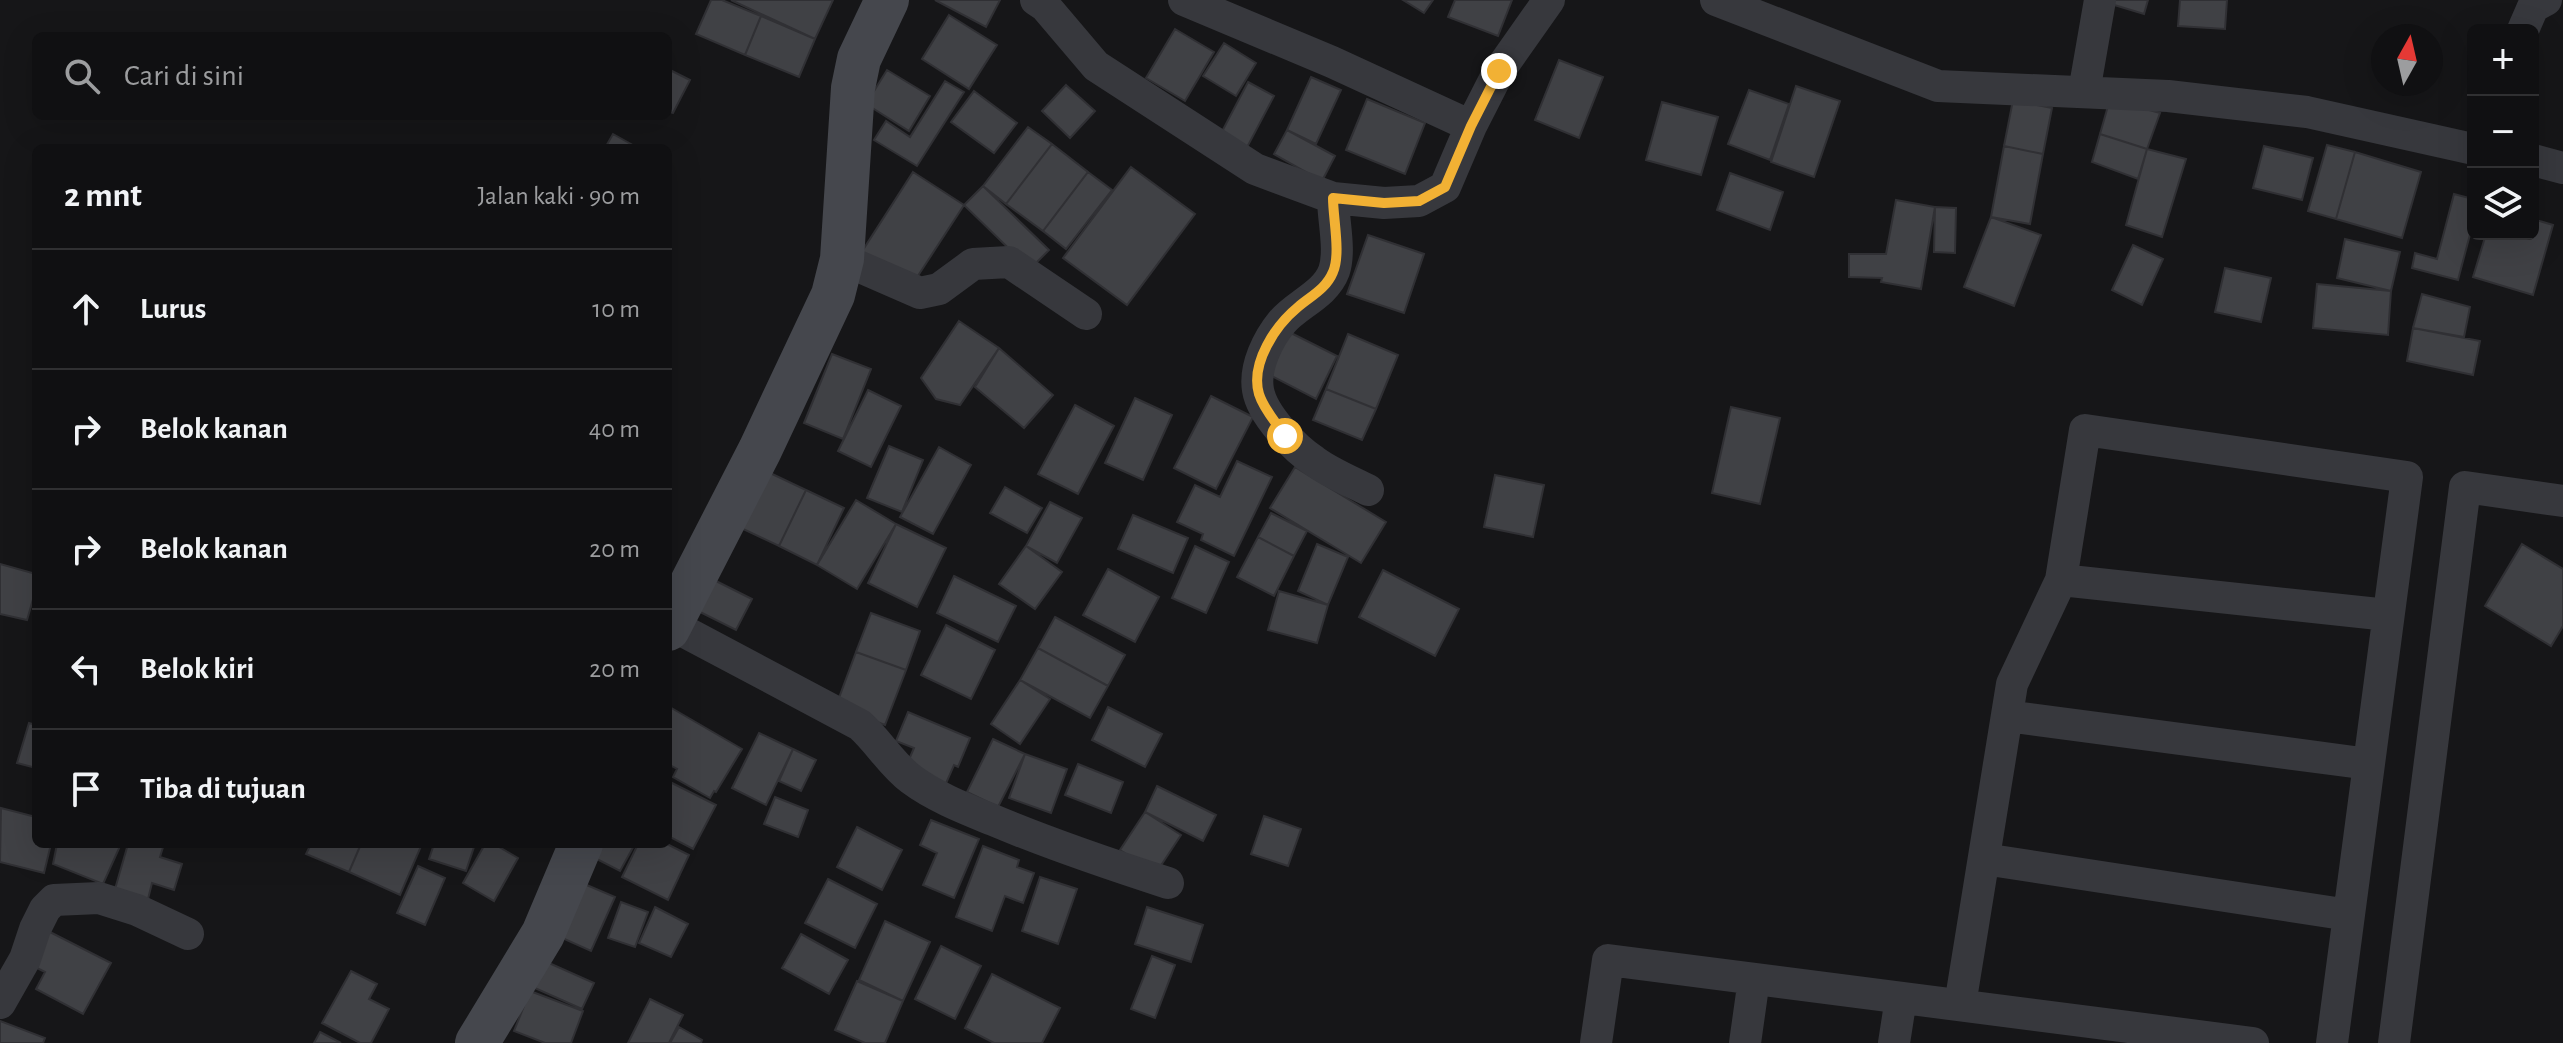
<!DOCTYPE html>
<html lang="id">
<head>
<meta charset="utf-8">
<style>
	body { margin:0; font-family:"Alegreya Sans",sans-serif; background:#19191b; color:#f1f3f6 }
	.controls { position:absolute; right:24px; top:24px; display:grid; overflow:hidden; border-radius:12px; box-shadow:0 8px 32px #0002 }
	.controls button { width:72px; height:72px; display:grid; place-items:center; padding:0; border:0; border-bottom:2px solid #303032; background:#101012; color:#f1f3f6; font:40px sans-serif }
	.compass { position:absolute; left:2371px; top:24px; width:72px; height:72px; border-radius:50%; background:#101012; box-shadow:0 8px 32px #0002; rotate:8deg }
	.stop { position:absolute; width:24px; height:24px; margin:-18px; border:6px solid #f2b134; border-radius:50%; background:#fff }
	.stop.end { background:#f2b134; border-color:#fff; box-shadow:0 2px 8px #0008 }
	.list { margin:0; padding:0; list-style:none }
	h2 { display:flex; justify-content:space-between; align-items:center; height:104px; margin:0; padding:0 32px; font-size:34px }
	h2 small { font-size:26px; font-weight:400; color:#9c9d9f }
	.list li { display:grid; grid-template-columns:52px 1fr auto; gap:24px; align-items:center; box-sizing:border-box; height:120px; padding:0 32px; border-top:2px solid #303032 }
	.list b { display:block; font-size:30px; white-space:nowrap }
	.list em { font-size:26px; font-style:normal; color:#9c9d9f }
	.icon { flex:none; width:44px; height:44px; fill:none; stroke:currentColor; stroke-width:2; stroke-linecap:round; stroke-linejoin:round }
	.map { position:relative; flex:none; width:2563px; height:1043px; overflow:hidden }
	.search { position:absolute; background:#101012; box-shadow:0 8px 32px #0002; left:32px; top:32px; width:640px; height:88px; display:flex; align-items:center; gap:20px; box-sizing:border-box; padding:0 28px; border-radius:12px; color:#9c9d9f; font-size:30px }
	.panel { position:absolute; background:#101012; box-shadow:0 8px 32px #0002; left:32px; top:144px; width:640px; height:704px; border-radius:12px }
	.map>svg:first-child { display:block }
</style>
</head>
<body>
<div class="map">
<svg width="2563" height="1043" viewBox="0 0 2563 1043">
	<rect width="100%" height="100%" fill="#161618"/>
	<!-- building -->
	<path fill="#404145" stroke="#303034" stroke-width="2" d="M711,0H722L761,16L745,55L696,34Z
		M731,0H833L815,39Z
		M935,0H1000L986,27Z
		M1403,0H1433L1424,13Z
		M1455,0H1512L1498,36L1448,17Z
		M2112,0H2148L2144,14L2111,4Z
		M2180,0H2227L2225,29L2178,26Z
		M949,15L997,45L969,89L922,59Z
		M761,16L815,39L799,77L745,55Z
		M1175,29L1214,52L1185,101L1146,78Z
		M1224,43L1256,63L1236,96L1203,76Z
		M1559,60L1603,77L1579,138L1535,120Z
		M668,69L690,80L673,113L668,111Z
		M887,70L930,96L909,131L866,104Z
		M1311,77L1341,90L1316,144L1287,130Z
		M945,81L964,92L917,166L874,140L886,121L910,137Z
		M1248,82L1274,96L1243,155L1217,141Z
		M1066,85L1095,111L1070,138L1042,111Z
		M1796,86L1840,101L1814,177L1771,162Z
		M1749,90L1789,104L1770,160L1728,144Z
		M974,91L1017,123L994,153L951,122Z
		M1367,99L1425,123L1405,174L1346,150Z
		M2110,99L2160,113L2147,149L2100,134Z
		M2013,100L2052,108L2043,154L2004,146Z
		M1662,102L1718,117L1701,175L1646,160Z
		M1028,127L1052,144L1006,204L983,186Z
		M1287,130L1335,156L1322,181L1274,154Z
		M613,134L638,148H605Z
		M2100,134L2147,149L2138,179L2092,162Z
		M1052,144L1088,172L1043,231L1006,204Z
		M2327,145L2355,152L2336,219L2308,211Z
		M2004,146L2043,154L2030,224L1991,217Z
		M2264,146L2313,158L2302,200L2253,188Z
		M2147,149L2186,159L2162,237L2126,225Z
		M2355,152L2421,172L2402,238L2336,219Z
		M1131,167L1195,214L1127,305L1063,258Z
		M913,172L964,205L912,285L861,253Z
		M1088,172L1112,190L1066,249L1043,231Z
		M1730,173L1783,192L1770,230L1717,210Z
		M983,186L1049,250L1030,269L964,205Z
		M2454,194L2473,199V223L2458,280L2412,268L2415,253L2437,259Z
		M1896,200L1935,207L1921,289L1881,282L1882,278L1849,277V254H1886Z
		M1935,207L1956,208L1955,253L1934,252Z
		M1991,217L2041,235L2014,306L1964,287Z
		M2533,219L2553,225L2533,295L2473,277L2486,234H2533Z
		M1368,235L1424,254L1404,313L1347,294Z
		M2345,239L2400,252L2391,291L2337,278Z
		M2133,245L2163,259L2142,305L2112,290Z
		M2225,268L2271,278L2261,322L2215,312Z
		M2317,284L2391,291L2388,335L2313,328Z
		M2422,294L2470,307L2464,337L2413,328Z
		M959,321L999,348L960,405L936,399L921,378Z
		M2413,328L2480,341L2473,375L2407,361Z
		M1287,331L1337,356L1316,399L1266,373Z
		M1348,334L1398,355L1376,409L1326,389Z
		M999,348L1053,395L1024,428L975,387Z
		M832,354L871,369L843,439L804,423Z
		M1326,389L1376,409L1362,440L1313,420Z
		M868,390L901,406L871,467L838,451Z
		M1211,396L1253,417L1216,489L1174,468Z
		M1135,398L1172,415L1143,480L1105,463Z
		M1075,405L1114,426L1078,494L1038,474Z
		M1731,407L1780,418L1760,504L1712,493Z
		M889,446L923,460L902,512L867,498Z
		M939,447L971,465L933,534L900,517Z
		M1237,461L1272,477L1234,556L1201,540L1203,534L1177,522L1195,485L1220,497Z
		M1295,467L1386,522L1361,563L1270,508Z
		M768,472L806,490L779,546L741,528Z
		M1495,475L1544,485L1533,537L1484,527Z
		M1005,487L1042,508L1027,533L990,513Z
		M806,490L844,508L817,565L779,546Z
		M856,500L896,524L857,589L817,565Z
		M1050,502L1082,518L1057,563L1026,546Z
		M1271,513L1307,531L1294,556L1258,537Z
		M1133,515L1188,538L1173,573L1118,549Z
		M896,524L946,548L917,607L868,583Z
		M1258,537L1294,556L1274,596L1237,577Z
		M1317,544L1348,557L1328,605L1298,591Z
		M2522,544L2563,569V626L2551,646L2485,606Z
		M1026,546L1062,572L1035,609L999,584Z
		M1195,546L1229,562L1206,613L1172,598Z
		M0,564L36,574V589L27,620L0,614Z
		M1108,569L1159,597L1135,642L1083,615Z
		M1383,570L1459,609L1435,656L1359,617Z
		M954,576L1016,606L998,642L937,613Z
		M708,577L752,599L736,630L692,608Z
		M1279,591L1328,605L1317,643L1268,630Z
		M871,613L920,631L906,670L856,652Z
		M1055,617L1125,655L1108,686L1038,648Z
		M946,625L995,650L971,699L921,675Z
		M1038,648L1108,686L1090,718L1020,680Z
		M856,652L906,670L885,725L836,706Z
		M1020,680L1050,699L1020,744L991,724Z
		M668,706L742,749L716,792L714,791L710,798L673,777L677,769L668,764Z
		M1108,707L1162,734L1145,767L1092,740Z
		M908,712L970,738L958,767L954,765L944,788L904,771L914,748L896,741Z
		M29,723L36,725V768L17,763Z
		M759,733L793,749L766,805L732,788Z
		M993,739L1025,754L998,807L967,792Z
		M793,749L816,760L801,791L779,781Z
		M1025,754L1067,769L1051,813L1009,798Z
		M1078,764L1123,782L1111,813L1065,795Z
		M668,781L716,805L693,849L668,836Z
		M1157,786L1216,815L1203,841L1145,812Z
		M775,797L808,810L798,837L764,824Z
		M1,808L36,817V844H51L44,873L0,862Z
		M1145,812L1181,835L1156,873L1120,850Z
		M1264,816L1301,829L1288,866L1251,854Z
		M931,820L979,839L954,898L923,885L937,853L920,845Z
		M857,827L902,850L882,890L837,867Z
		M57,844H121L103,884L53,864Z
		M128,844H164L160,857L182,864L174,890L152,883L148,899L115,889Z
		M311,844H361L349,872L306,854Z
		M361,844H422L400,895L349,872Z
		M434,844H475L466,871L429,859Z
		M485,844H494L518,858L494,901L463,883Z
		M593,844H635L620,871L587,854Z
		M638,844H667L689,855L668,900L622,877Z
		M983,846L1019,860L1017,867L1034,873L1023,903L1005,896L992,931L956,917Z
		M418,866L445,878L425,925L397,913Z
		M1040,877L1077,889L1058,944L1022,931Z
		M828,879L877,904L855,948L805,923Z
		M575,880L615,897L591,951L551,933Z
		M621,902L648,912L635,947L608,938Z
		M655,907L688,924L671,957L639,943Z
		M1147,907L1203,925L1191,962L1135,944Z
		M885,921L930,942L903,1001L859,980Z
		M46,930L111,963L83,1014L36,989L45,972L29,964Z
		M801,934L848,960L829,994L782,968Z
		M941,946L981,966L955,1019L915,999Z
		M1152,956L1175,965L1155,1018L1131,1009Z
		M540,959L594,983L582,1009L528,985Z
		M351,971L377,984L369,999L389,1009L371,1043H360L322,1023Z
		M992,974L1060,1008L1042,1043H994L965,1028Z
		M857,981L903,1001L885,1043H865L835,1030Z
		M530,991L583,1011L571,1043H545L514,1031Z
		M650,999L683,1015L669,1043H628Z
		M0,1021L45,1038L43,1043H0Z
		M679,1027L702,1040L701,1043H670Z
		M320,1032L341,1043H314Z"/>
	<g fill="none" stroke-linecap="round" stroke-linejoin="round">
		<!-- minor -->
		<path stroke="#37383d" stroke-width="32" d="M1036,0L1045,6L1096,66L1255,169L1333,198L1384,203L1419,201L1445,187L1471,126L1499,71L1549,0
			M1184,0L1332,62L1471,126
			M1716,0L1938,86L2168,96L2307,112L2473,149
			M2523,30L2533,7L2546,0
			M2084,92L2100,0
			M2533,160L2563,168
			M1333,198C1333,220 1341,250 1334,271C1325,295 1297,304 1282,322C1268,339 1254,367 1258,390C1262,414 1294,448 1314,461C1330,473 1350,481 1368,490
			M842,259L920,293L939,289L973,264L1009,262L1086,314
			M2061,580L2388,615
			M670,624L860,725C879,742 891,764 911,779C935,797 966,809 993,820C1050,844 1109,864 1168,883
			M2007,716L2369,764
			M1984,859L2349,915
			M0,1003L25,959L35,929L45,909L54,900L99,898L137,910L188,934
			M1960,1005L2012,684L2061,580L2085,430L2407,477L2332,1043
			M1596,1043L1608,960L2253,1043
			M1745,1043L1754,979
			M1894,1043L1901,998
			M2394,1043L2465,487L2563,501"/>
		<!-- secondary -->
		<path stroke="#45474d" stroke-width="44" d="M668,629L760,450L833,295L842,259L853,88L859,59L887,0
			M477,1043L543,934L581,844"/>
	</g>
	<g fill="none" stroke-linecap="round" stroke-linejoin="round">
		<!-- route -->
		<path stroke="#f2b134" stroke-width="10" d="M1285,436C1276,422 1264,410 1259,394C1250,363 1276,325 1298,307C1311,296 1326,289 1333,272C1341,254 1333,218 1333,198L1384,203L1419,201L1445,187L1471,126L1499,71"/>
	</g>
</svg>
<div class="controls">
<button>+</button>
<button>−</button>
<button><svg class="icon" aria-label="layers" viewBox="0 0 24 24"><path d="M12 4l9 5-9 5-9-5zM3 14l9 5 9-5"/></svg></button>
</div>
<svg class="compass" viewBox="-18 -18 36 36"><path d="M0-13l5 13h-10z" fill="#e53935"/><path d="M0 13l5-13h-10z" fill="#9c9d9f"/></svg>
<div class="stop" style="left:1285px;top:436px"></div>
<div class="stop end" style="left:1499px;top:71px"></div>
<div class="search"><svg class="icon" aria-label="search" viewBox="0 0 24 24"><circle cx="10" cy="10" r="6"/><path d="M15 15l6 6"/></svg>Cari di sini</div>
<section class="panel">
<h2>2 mnt<small>Jalan kaki · 90 m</small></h2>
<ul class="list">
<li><svg class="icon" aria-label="ahead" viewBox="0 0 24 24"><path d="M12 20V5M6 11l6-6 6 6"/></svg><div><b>Lurus</b></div><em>10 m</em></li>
<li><svg class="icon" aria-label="right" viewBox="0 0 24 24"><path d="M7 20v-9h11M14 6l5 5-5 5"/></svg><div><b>Belok kanan</b></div><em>40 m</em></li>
<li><svg class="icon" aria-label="right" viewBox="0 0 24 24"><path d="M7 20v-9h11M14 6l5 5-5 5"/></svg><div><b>Belok kanan</b></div><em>20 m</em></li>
<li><svg class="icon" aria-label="left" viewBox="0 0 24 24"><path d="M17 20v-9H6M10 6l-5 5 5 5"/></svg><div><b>Belok kiri</b></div><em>20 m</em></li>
<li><svg class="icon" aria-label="arrive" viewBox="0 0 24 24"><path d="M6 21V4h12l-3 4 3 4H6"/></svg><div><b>Tiba di tujuan</b></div></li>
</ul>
</section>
</div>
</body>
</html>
